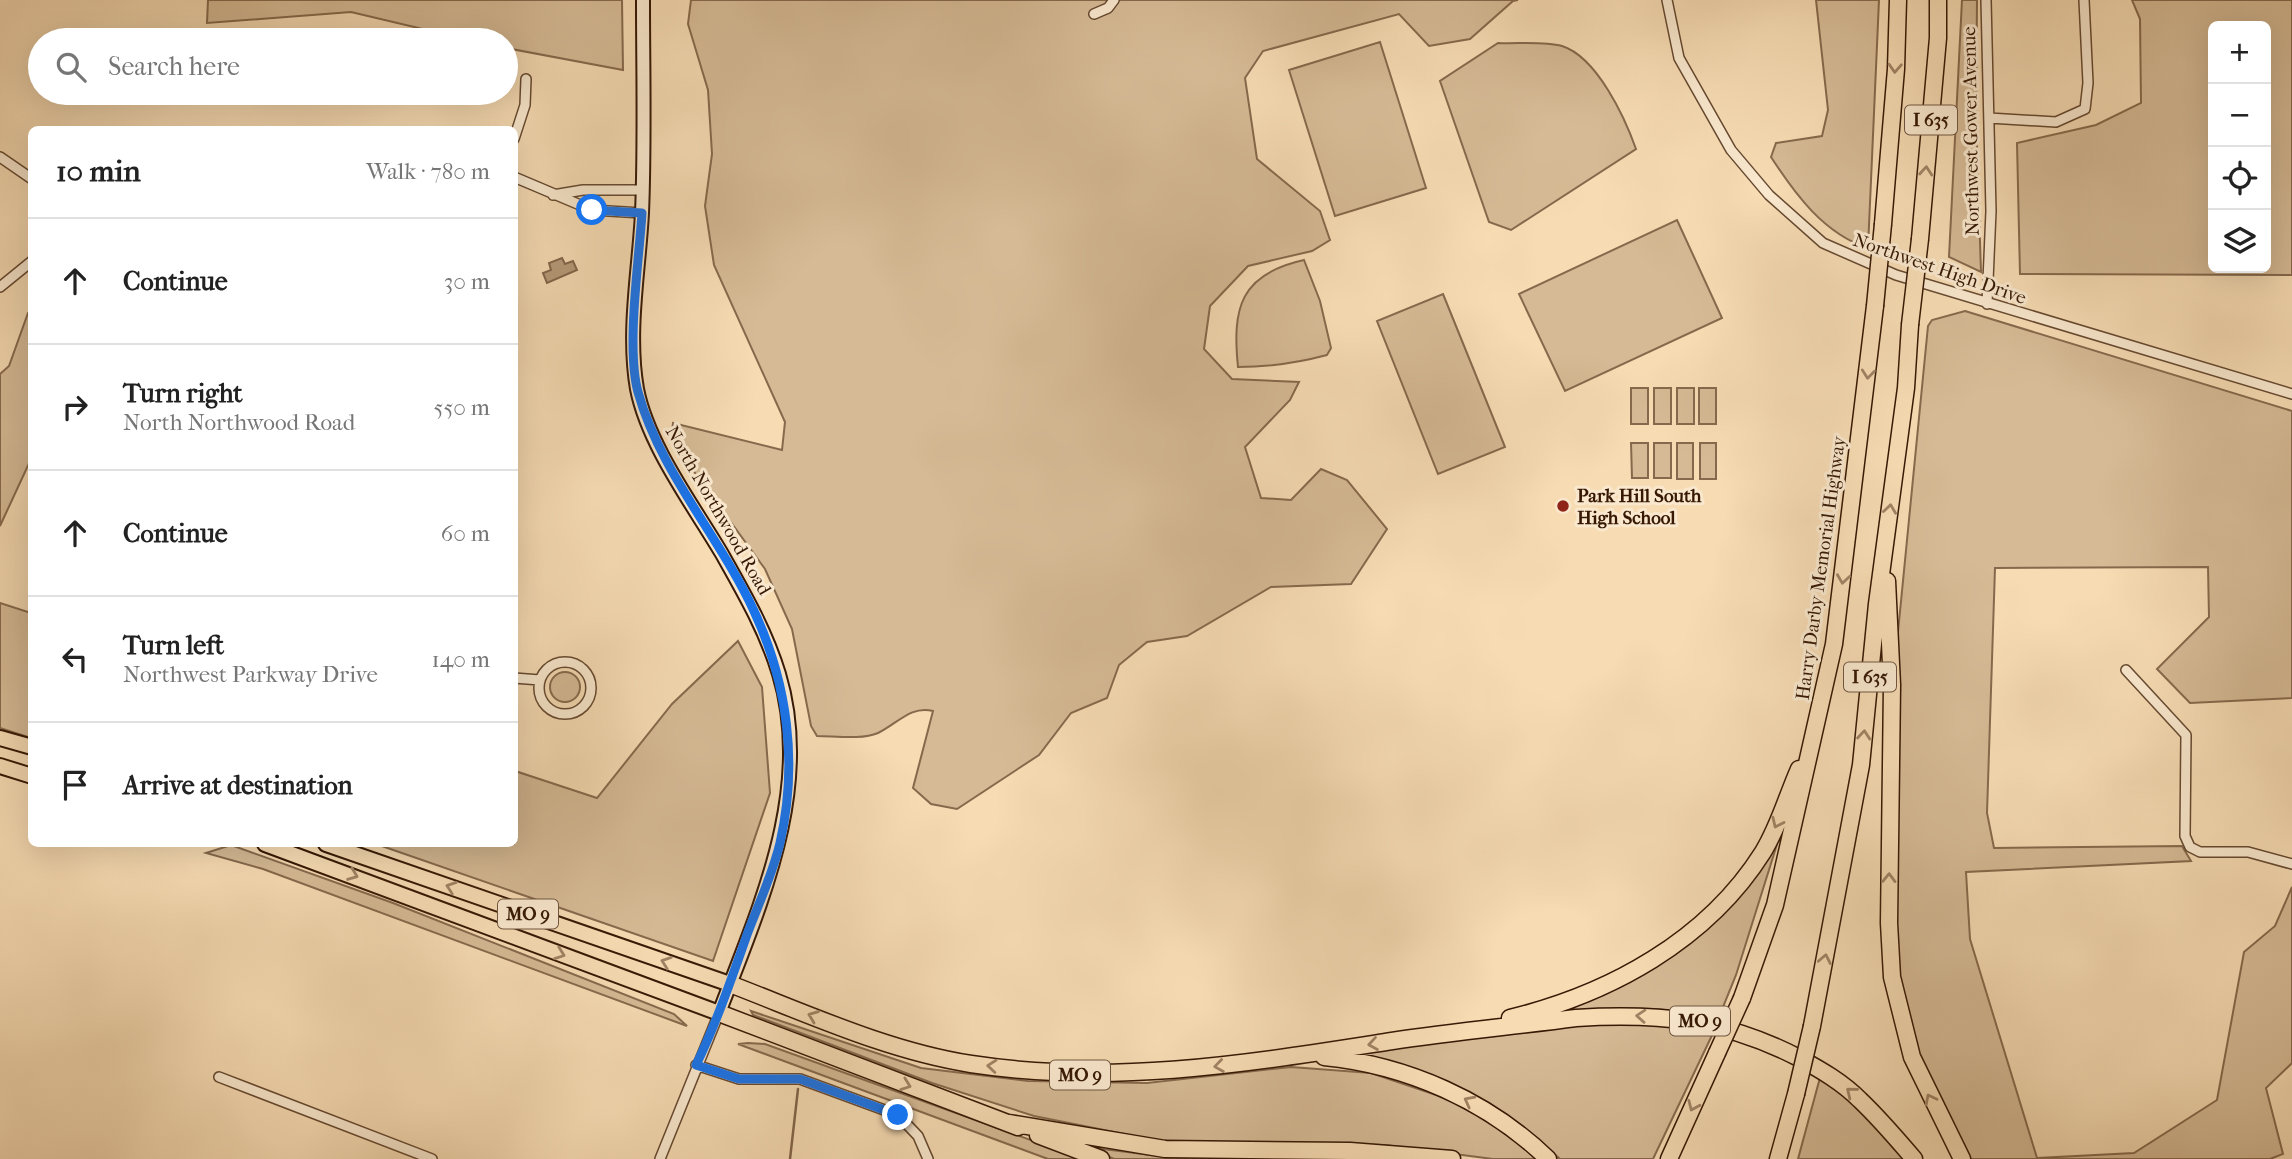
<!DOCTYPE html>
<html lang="en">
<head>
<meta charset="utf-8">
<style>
	body { margin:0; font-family:"IM FELL French Canon",serif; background:#f2f2f2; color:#222 }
	.controls { position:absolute; right:21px; top:21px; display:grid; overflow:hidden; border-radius:10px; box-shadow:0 7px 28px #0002 }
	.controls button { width:63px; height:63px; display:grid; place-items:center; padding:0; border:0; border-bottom:2px solid #e0e0e0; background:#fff; color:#222; font:35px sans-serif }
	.stop { position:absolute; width:21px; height:21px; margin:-16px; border:5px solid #1a73e8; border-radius:50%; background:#fff }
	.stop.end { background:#1a73e8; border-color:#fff; box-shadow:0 2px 7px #0008 }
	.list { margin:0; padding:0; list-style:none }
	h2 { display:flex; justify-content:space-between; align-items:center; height:91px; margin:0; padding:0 28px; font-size:30px }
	h2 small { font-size:23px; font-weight:400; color:#767676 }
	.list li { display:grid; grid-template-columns:46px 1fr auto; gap:21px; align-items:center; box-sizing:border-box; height:126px; padding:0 28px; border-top:2px solid #e0e0e0 }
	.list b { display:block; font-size:26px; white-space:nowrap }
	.list p { margin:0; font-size:23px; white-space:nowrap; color:#767676 }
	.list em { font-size:23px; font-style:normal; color:#767676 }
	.icon { flex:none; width:38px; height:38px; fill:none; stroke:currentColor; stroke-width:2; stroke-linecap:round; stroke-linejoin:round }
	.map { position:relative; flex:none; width:2292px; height:1159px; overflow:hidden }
	.search { position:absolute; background:#fff; box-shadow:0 7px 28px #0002; left:28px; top:28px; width:490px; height:77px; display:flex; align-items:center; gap:18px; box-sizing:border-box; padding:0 24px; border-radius:38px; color:#767676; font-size:26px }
	.panel { position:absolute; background:#fff; box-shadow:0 7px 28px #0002; left:28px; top:126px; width:490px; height:721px; border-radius:10px }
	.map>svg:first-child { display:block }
</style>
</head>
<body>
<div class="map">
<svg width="2292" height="1159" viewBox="0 0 2292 1159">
	<rect width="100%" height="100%" fill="#f6dbb3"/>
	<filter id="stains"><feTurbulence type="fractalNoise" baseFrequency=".00286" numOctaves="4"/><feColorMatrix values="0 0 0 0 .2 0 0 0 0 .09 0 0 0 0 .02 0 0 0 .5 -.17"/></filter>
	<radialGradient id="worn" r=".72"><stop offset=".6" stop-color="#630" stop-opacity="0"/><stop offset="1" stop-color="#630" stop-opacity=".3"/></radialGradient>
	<!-- green -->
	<path fill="#d5ba95" stroke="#86694c" stroke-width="2" fill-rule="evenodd" d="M208,0H622L623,70L506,48V40H469L351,12L207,23Z
		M691,0H1518L1513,1L1470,39L1429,46L1399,14L1263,51L1245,78L1257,159L1320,211L1330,240L1312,251L1248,266L1210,306L1204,349L1232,379L1299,382L1290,400L1245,447L1261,498L1291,500L1321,469L1347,480L1387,529L1351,584L1271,587L1187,636L1147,642L1119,665L1107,698L1071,713L1039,755L957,809L931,804L913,788L933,711C911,705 897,724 878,733C862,740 834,736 817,736L811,726L792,629L765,569L671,440L673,423L782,450L785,422L714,265L705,206L712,154L708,90L688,24Z
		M1816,0H1879L1868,248C1824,234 1795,194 1771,157L1776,143L1822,136L1828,110Z
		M1962,0H1977L1976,121L1981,272L1949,257Z
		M2132,0H2292V275L2020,274L2017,143L2096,125L2141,103L2140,19ZM2213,26H2266V268H2213Z
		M1380,42L1426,188L1335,216L1289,70Z
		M1498,43C1517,44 1544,41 1562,46C1597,57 1625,118 1636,149L1511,230L1489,222L1440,81Z
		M1677,220L1722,318L1565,391L1519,294Z
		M1304,260L1320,301L1331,348L1327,355C1297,363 1269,367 1238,367C1232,308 1240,274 1304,260Z
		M1443,294L1505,447L1438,474L1377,321Z
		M1965,311L2292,411V698L2190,703L2157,669L2209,617L2208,567L1995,568L1987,813L1994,848L2182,846L2191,861L1966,872L1970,939L2037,1158L2134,1153L2217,1100L2244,952L2275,926L2292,887V1063L2266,1088L2283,1154L2270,1159H1968L1927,1082L1895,974L1897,642L1928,326L1932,320Z
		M31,312V459L0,526V374L9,366L28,313Z
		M1631,388H1648V424H1631Z
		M1654,388H1671V424H1654Z
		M1677,388H1694V424H1677Z
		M1699,388H1716V424H1699Z
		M1631,443H1648V478H1632Z
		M1654,443H1671V478H1654Z
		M1677,443H1693V479H1677Z
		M1700,443H1716V479H1700Z
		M0,603L31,613V738L0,728Z
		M738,641L762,687L770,793L713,961L376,844H514L515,771L597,798L672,704Z
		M550 687a15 15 0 1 1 30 0a15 15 0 1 1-30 0Z
		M1779,838L1736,975L1719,1017C1658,1005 1603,1007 1542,1015L1646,970Z
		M231,845L393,903L674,1014L687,1026L263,869L206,853Z
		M751,1011L921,1068L1028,1081L1147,1083L1291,1067L1371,1073L1451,1100L1511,1135L1531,1154L1559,1158L1526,1130L1349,1052L1615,1020L1715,1029L1653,1159H1493L1385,1145L1159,1141L1034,1116L932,1083L753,1015Z
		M748,1043L765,1044L1083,1159H1048L738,1044Z
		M1821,1074L1843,1090L1908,1159H1798Z
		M1095,1148L1159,1156L1225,1159H1114L1093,1150Z"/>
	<!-- water -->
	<path fill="#b59978" stroke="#82654a" stroke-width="2" d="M562,258L565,264L573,261L577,270L547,283L543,273L551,270L549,263Z"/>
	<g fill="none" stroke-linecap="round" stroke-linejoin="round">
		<!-- stream -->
		<path stroke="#82654a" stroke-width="2.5" d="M790,1159L798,1089"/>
		<defs>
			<path id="street" d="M1667,0L1679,58L1731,150L1769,195L1823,243L1896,275L2292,394
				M1986,0L1991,211L1987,304
				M1094,14L1108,8L1114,0
				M1989,118L2056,122L2085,109L2088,83L2084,0
				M514,139L525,105L526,79
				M0,157L32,179
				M514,177L592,210L642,213
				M553,195L583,190H642
				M0,287L32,261
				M539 688a26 26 0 1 1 52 0a26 26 0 1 1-52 0Z
				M2126,670L2186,735L2185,836L2190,847L2200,852H2248L2292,864
				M514,678L540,680
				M696,1065L739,1079H800L898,1115L918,1136L928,1159
				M219,1077L432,1159
				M660,1159L719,1013"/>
			<path id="secondary" d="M643,0C643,71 645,142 642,213C639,270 627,332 637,389C648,445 693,505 722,554C744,593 766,631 779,674C814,790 759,907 719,1013"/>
			<path id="primary" d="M0,738L32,747
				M0,766L32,776
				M265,844L719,1013
				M326,844L730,984"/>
			<path id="highway" d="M1883,224L1896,69L1898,0
				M1920,239L1938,38V0
				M1887,581L1892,685L1889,923L1892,977L1912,1057L1962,1159
				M730,984C808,1014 888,1051 971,1064C1115,1086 1250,1063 1392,1041C1453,1032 1515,1026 1576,1018C1659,1013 1724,1019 1799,1058C1821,1070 1842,1082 1860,1100C1879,1118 1897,1139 1914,1159
				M1742,998L1775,905L1834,644L1875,306
				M719,1013L1018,1127
				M1510,1018C1609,994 1707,941 1763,852C1779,826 1787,796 1799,769
				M1812,1026L1861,765L1877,604L1906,388L1910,325
				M1324,1057C1407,1065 1488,1101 1548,1159
				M1009,1123L1165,1149L1350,1151L1452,1159
				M1038,1135L1101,1159
				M1669,1159L1717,1053
				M1778,1159L1796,1094"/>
		</defs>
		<!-- street casing -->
		<use href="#street" stroke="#664930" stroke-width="12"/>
		<!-- secondary casing -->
		<use href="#secondary" stroke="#361804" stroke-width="16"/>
		<!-- primary casing -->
		<use href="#primary" stroke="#361804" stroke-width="18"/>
		<!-- highway casing -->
		<use href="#highway" stroke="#361804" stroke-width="19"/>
		<!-- street -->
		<use href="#street" stroke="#f9e8ce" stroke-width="9"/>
		<!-- secondary -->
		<use href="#secondary" stroke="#f9e8ce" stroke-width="12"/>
		<!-- primary -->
		<use href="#primary" stroke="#f6dbb3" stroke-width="14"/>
		<!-- highway -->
		<use href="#highway" stroke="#f6dbb3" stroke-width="16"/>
		<defs>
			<path id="highway-bridge" d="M1875,306L1883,224
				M1910,325L1920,239
				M1717,1053L1742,998
				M1796,1094L1812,1026"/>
		</defs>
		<!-- highway-bridge casing -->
		<use href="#highway-bridge" stroke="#361804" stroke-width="19" stroke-linecap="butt"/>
		<!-- highway-bridge -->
		<use href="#highway-bridge" stroke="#f6dbb3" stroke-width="16"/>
	</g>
	<!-- one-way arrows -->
	<defs><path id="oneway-chevron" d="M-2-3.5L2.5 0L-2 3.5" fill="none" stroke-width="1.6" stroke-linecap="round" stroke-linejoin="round" transform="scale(1.75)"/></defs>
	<g stroke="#a08364">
		<use href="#oneway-chevron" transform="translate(1895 68) rotate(93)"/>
		<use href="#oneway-chevron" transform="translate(1926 171) rotate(-85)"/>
		<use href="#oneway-chevron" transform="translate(1868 374) rotate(96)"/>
		<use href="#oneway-chevron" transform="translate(1890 509) rotate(-82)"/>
		<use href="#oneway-chevron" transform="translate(1843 579) rotate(98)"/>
		<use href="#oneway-chevron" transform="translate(1864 735) rotate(-85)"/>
		<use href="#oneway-chevron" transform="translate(1777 823) rotate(115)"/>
		<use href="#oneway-chevron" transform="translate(353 875) rotate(21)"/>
		<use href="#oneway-chevron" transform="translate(1889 878) rotate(-89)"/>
		<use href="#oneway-chevron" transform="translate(451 887) rotate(-161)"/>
		<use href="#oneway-chevron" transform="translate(560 954) rotate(20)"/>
		<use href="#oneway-chevron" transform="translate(1825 959) rotate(-79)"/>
		<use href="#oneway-chevron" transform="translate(666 962) rotate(-161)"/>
		<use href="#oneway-chevron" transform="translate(813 1016) rotate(-159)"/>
		<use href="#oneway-chevron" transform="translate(1641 1016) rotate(-176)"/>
		<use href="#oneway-chevron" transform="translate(1373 1044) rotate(171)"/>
		<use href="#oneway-chevron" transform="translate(992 1066) rotate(-175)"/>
		<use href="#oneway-chevron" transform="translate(1219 1066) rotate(172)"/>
		<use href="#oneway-chevron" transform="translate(906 1085) rotate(20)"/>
		<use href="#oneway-chevron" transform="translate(1851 1092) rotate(-141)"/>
		<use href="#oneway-chevron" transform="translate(1930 1099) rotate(-117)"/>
		<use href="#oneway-chevron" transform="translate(1469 1101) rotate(-152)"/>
		<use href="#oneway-chevron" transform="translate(1693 1106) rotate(114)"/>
	</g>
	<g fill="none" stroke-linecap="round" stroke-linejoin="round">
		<!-- route -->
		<path stroke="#1a73e8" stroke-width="9" d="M592,210L642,213C639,261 626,348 638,392C660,472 720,537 754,611C788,684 798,764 780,843C773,873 759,903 748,932C732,977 717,1022 696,1065L739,1079H800L898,1115"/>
	</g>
	<!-- markers -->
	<circle fill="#8f2418" stroke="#f9e8ce" stroke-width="2.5" cx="1563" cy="506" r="7"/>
	<g text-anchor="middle" stroke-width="6" stroke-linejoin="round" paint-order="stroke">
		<!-- shield labels -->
		<g fill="#f9e8ce" stroke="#705641" stroke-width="2">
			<rect x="1905" y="105.5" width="52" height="29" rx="5"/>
			<rect x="1844" y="662.5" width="52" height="29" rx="5"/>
			<rect x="498" y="899.5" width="60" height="29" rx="5"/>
			<rect x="1670" y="1006.5" width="60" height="29" rx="5"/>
			<rect x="1050" y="1060.5" width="60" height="29" rx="5"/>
		</g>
		<g font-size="18" font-weight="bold" fill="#361804">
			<text x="1931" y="126">I 635</text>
			<text x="1870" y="683">I 635</text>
			<text x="528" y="920">MO 9</text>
			<text x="1700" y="1027">MO 9</text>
			<text x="1080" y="1081">MO 9</text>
		</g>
		<!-- street labels -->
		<g font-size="19" fill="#361804" stroke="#f9e8ce">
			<text transform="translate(1970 131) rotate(-91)" y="7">Northwest Gower Avenue</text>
			<text transform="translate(1940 268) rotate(19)" y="7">Northwest High Drive</text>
			<text transform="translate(719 510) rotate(60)" y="7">North Northwood Road</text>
			<text transform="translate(1820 568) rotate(-82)" y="7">Harry Darby Memorial Highway</text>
		</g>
		<!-- poi labels -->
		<g font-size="19" font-weight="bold" fill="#361804" stroke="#f9e8ce" text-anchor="start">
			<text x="1577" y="502">Park Hill South<tspan x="1577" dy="22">High School</tspan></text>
		</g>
	</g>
	<rect width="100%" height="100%" filter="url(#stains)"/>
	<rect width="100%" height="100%" fill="url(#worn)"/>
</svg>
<div class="controls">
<button>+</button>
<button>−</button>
<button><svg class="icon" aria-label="locate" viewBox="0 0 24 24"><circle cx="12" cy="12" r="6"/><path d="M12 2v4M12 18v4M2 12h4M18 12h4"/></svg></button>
<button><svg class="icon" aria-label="layers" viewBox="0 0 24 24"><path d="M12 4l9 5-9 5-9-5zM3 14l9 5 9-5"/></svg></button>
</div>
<div class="stop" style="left:592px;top:210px"></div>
<div class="stop end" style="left:898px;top:1115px"></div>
<div class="search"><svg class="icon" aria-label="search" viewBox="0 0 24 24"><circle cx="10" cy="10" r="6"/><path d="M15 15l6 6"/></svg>Search here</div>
<section class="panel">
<h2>10 min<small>Walk · 780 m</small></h2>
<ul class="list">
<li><svg class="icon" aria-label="ahead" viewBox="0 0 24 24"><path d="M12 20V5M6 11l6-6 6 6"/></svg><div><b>Continue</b></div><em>30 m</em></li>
<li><svg class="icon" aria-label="right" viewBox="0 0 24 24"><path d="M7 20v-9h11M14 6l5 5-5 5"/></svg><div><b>Turn right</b><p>North Northwood Road</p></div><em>550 m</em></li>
<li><svg class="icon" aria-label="ahead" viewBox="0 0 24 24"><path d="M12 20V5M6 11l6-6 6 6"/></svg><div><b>Continue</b></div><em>60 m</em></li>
<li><svg class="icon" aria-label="left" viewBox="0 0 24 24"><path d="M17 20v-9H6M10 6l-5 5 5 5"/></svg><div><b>Turn left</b><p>Northwest Parkway Drive</p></div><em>140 m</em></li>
<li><svg class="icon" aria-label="arrive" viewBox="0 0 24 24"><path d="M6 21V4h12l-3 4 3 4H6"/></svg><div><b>Arrive at destination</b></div></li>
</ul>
</section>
</div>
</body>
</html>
